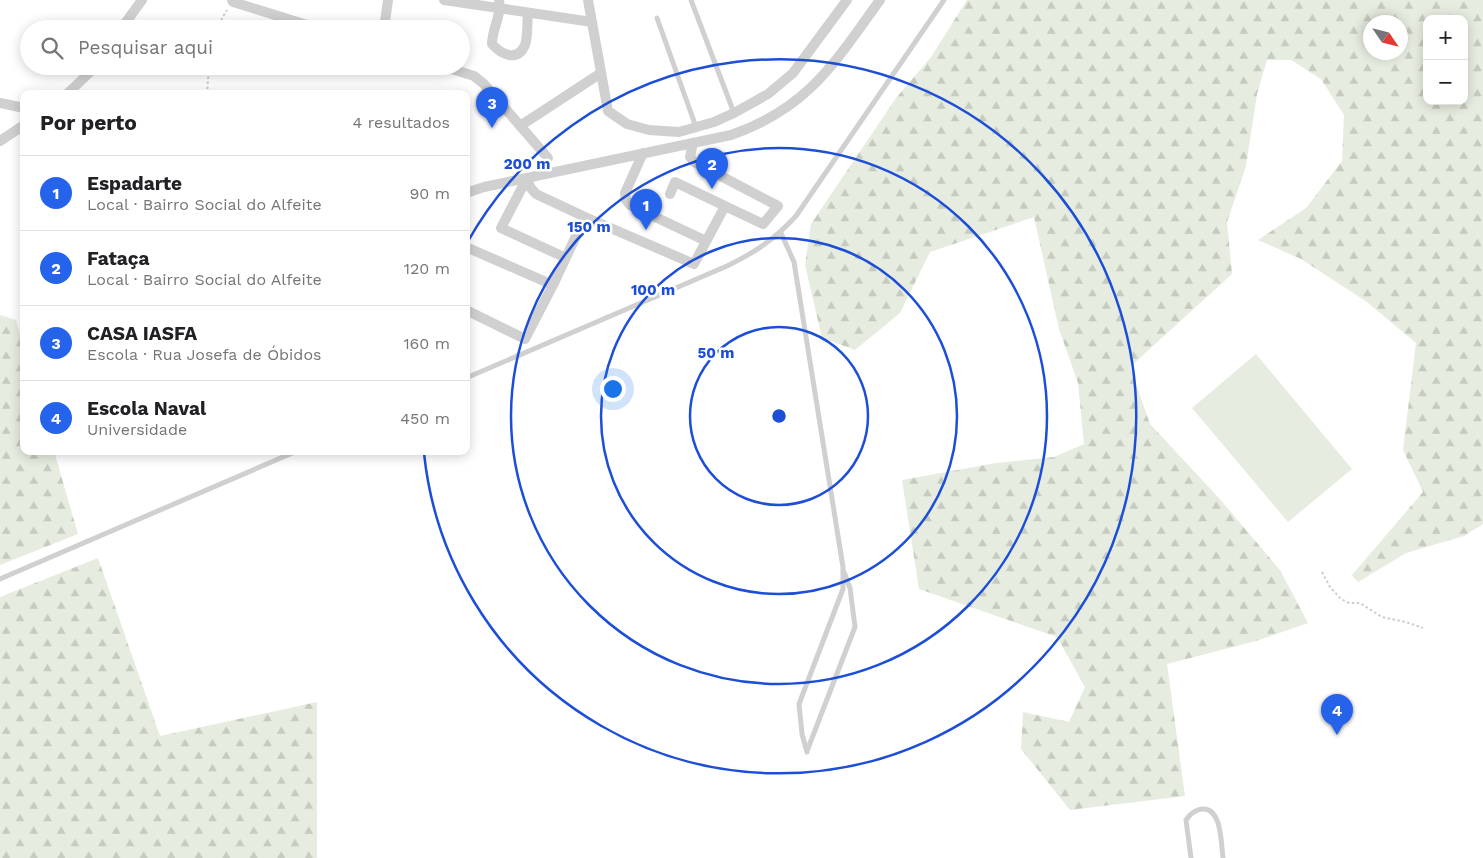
<!DOCTYPE html>
<html lang="pt">
<head>
<meta charset="utf-8">
<style>
	body { margin:0; font-family:"Work Sans",sans-serif; background:#f6f6f6; color:#202124 }
	.controls { position:absolute; right:15px; top:15px; display:grid; overflow:hidden; border-radius:10px; box-shadow:0 2px 12px #0003 }
	.controls button { width:45px; height:45px; display:grid; place-items:center; padding:0; border:0; border-bottom:1px solid #e0e0e0; background:#fff; color:#202124; font:25px sans-serif }
	.compass { position:absolute; left:1363px; top:15px; width:45px; height:45px; border-radius:50%; background:#fff; box-shadow:0 2px 12px #0003; rotate:125deg }
	.you { position:absolute; left:612px; top:388px; width:18px; height:18px; margin:-12px; border:4px solid #fff; border-radius:50%; background:#1a73e8; box-shadow:0 0 0 8px #1a73e833 }
	.badge { display:grid; place-items:center; width:32px; height:32px; border-radius:50%; background:#2563eb; color:#fff; font-size:16px; font-weight:700 }
	.pin { position:absolute; translate:-50% -41px; filter:drop-shadow(0 1px 2px #0008) }
	.pin::after { content:''; position:absolute; top:26px; width:18px; height:15px; background:inherit; clip-path:polygon(0 0,100% 0,50% 100%) }
	.list { margin:0; padding:0; list-style:none }
	h2 { display:flex; justify-content:space-between; align-items:center; height:65px; margin:0; padding:0 20px; font-size:21px }
	h2 small { font-size:16px; font-weight:400; color:#757577 }
	.list li { display:grid; grid-template-columns:32px 1fr auto; gap:15px; align-items:center; box-sizing:border-box; height:75px; padding:0 20px; border-top:1px solid #e0e0e0 }
	.list b { display:block; font-size:19px; white-space:nowrap }
	.list p { margin:0; font-size:16px; white-space:nowrap; color:#757577 }
	.list em { font-size:16px; font-style:normal; color:#757577 }
	.icon { flex:none; width:28px; height:28px; fill:none; stroke:currentColor; stroke-width:2; stroke-linecap:round; stroke-linejoin:round }
	.map { position:relative; flex:none; width:1483px; height:858px; overflow:hidden }
	.search { position:absolute; background:#fff; box-shadow:0 2px 12px #0003; left:20px; top:20px; width:450px; height:55px; display:flex; align-items:center; gap:12px; box-sizing:border-box; padding:0 18px; border-radius:28px; color:#757577; font-size:19px }
	.panel { position:absolute; background:#fff; box-shadow:0 2px 12px #0003; left:20px; top:90px; width:450px; height:365px; border-radius:10px }
	.map>svg:first-child { display:block }
</style>
</head>
<body>
<div class="map">
<svg width="1483" height="858" viewBox="0 0 1483 858">
	<defs>
		<pattern id="forest-firs" width="22" height="20" patternUnits="userSpaceOnUse" patternTransform="scale(1.25)"><rect width="22" height="20" fill="#e6ecdf"/><path d="M5 1l3.5 6h-7zM16 11l3.5 6h-7z" fill="#c6cbc0"/></pattern>
	</defs>
	<rect width="100%" height="100%" fill="#fff"/>
	<!-- forest -->
	<path fill="url(#forest-firs)" fill-rule="evenodd" d="M967,0H1483V524L1464,536L1406,553L1358,582L1352,575L1423,492L1403,450L1416,343L1367,302L1301,259L1258,240L1306,208L1342,161L1344,115L1321,79L1291,60H1267L1257,94L1246,166L1227,222L1232,274L1130,367L1150,424L1218,497L1280,570L1308,623L1256,641L1167,664L1185,796L1070,810L1021,749L1023,712L1069,722L1085,687L1057,637L919,589L902,480L996,463L1054,457L1084,444L1078,383L1059,329L1034,217L930,252L900,313L855,350L822,338L805,265L811,224L896,98L931,57ZM1427,19H1464V101H1427ZM1370,22H1400V52H1370Z
		M0,315L16,320L24,346V451H54L78,534L0,565Z
		M98,558L160,736L317,702V858H0V597Z"/>
	<!-- pitch -->
	<path fill="#e6ecdf" d="M1256,354L1352,469L1288,522L1192,408Z"/>
	<g fill="none" stroke-linecap="round" stroke-linejoin="round">
		<!-- path -->
		<path stroke="#cdcdcd" stroke-width="2" stroke-dasharray="2.5 2.5" stroke-linecap="butt" d="M216,29L227,10
			M207,94L209,66
			M1322,572L1330,587L1341,599L1349,603H1360L1382,617L1406,622L1423,628"/>
		<!-- lane -->
		<path stroke="#d0d0d0" stroke-width="5" d="M691,0L734,113
			M657,18L696,127
			M781,233L794,262L843,567V589L799,704L802,734L807,752
			M466,378L727,266C754,253 775,239 796,216L944,0
			M0,579L297,451
			M807,751L855,627L850,588L844,572
			M1191,858L1186,820C1190,814 1194,810 1202,809C1222,807 1221,844 1223,858"/>
		<!-- street -->
		<path stroke="#d0d0d0" stroke-width="10" d="M232,0L233,2L320,29
			M444,0L592,22
			M499,0C502,15 492,29 492,44C501,54 517,63 525,45C528,37 527,22 528,13
			M588,0L608,111L627,124L649,130L679,132L714,122L734,113L768,94L793,73L847,0
			M121,29L142,0
			M384,29L388,0
			M442,66L474,76L484,84L548,158
			M67,94L88,74L94,66
			M0,103L24,108
			M520,126L601,73
			M0,141L24,125
			M693,143L690,157L694,162L778,206L763,224L725,206
			M643,153L625,193L626,200L630,205L706,241
			M527,178L501,228L566,258
			M466,193L484,187L731,135C809,108 834,63 880,0
			M585,217L694,264L725,206L675,182L670,194
			M466,247L553,285L585,217L536,194L530,187L527,178
			M466,310L525,339L553,285"/>
	</g>
	<!-- distance rings -->
	<g fill="none" stroke="#1d4ed8" stroke-width="2.5">
		<circle cx="779" cy="416" r="89"/>
		<circle cx="779" cy="416" r="178"/>
		<circle cx="779" cy="416" r="268"/>
		<path d="M467 243A357 357 0 1 1 424 453"/>
	</g>
	<circle cx="779" cy="416" r="8" fill="#1d4ed8" stroke="#fff" stroke-width="2.5"/>
	<g font-size="15" text-anchor="middle" font-weight="bold" fill="#1d4ed8" stroke="#fff" stroke-width="5" stroke-linejoin="round" paint-order="stroke">
		<text x="527" y="169">200 m</text>
		<text x="589" y="232">150 m</text>
		<text x="653" y="295">100 m</text>
		<text x="716" y="358">50 m</text>
	</g>
</svg>
<div class="controls">
<button>+</button>
<button>−</button>
</div>
<svg class="compass" viewBox="-18 -18 36 36"><path d="M0-13l5 13h-10z" fill="#e53935"/><path d="M0 13l5-13h-10z" fill="#757577"/></svg>
<div class="you"></div>
<div class="pin badge" style="left:646px;top:230px">1</div>
<div class="pin badge" style="left:712px;top:189px">2</div>
<div class="pin badge" style="left:492px;top:128px">3</div>
<div class="pin badge" style="left:1337px;top:735px">4</div>
<div class="search"><svg class="icon" aria-label="search" viewBox="0 0 24 24"><circle cx="10" cy="10" r="6"/><path d="M15 15l6 6"/></svg>Pesquisar aqui</div>
<section class="panel">
<h2>Por perto<small>4 resultados</small></h2>
<ul class="list">
<li><span class="badge">1</span><div><b>Espadarte</b><p>Local · Bairro Social do Alfeite</p></div><em>90 m</em></li>
<li><span class="badge">2</span><div><b>Fataça</b><p>Local · Bairro Social do Alfeite</p></div><em>120 m</em></li>
<li><span class="badge">3</span><div><b>CASA IASFA</b><p>Escola · Rua Josefa de Óbidos</p></div><em>160 m</em></li>
<li><span class="badge">4</span><div><b>Escola Naval</b><p>Universidade</p></div><em>450 m</em></li>
</ul>
</section>
</div>
</body>
</html>
